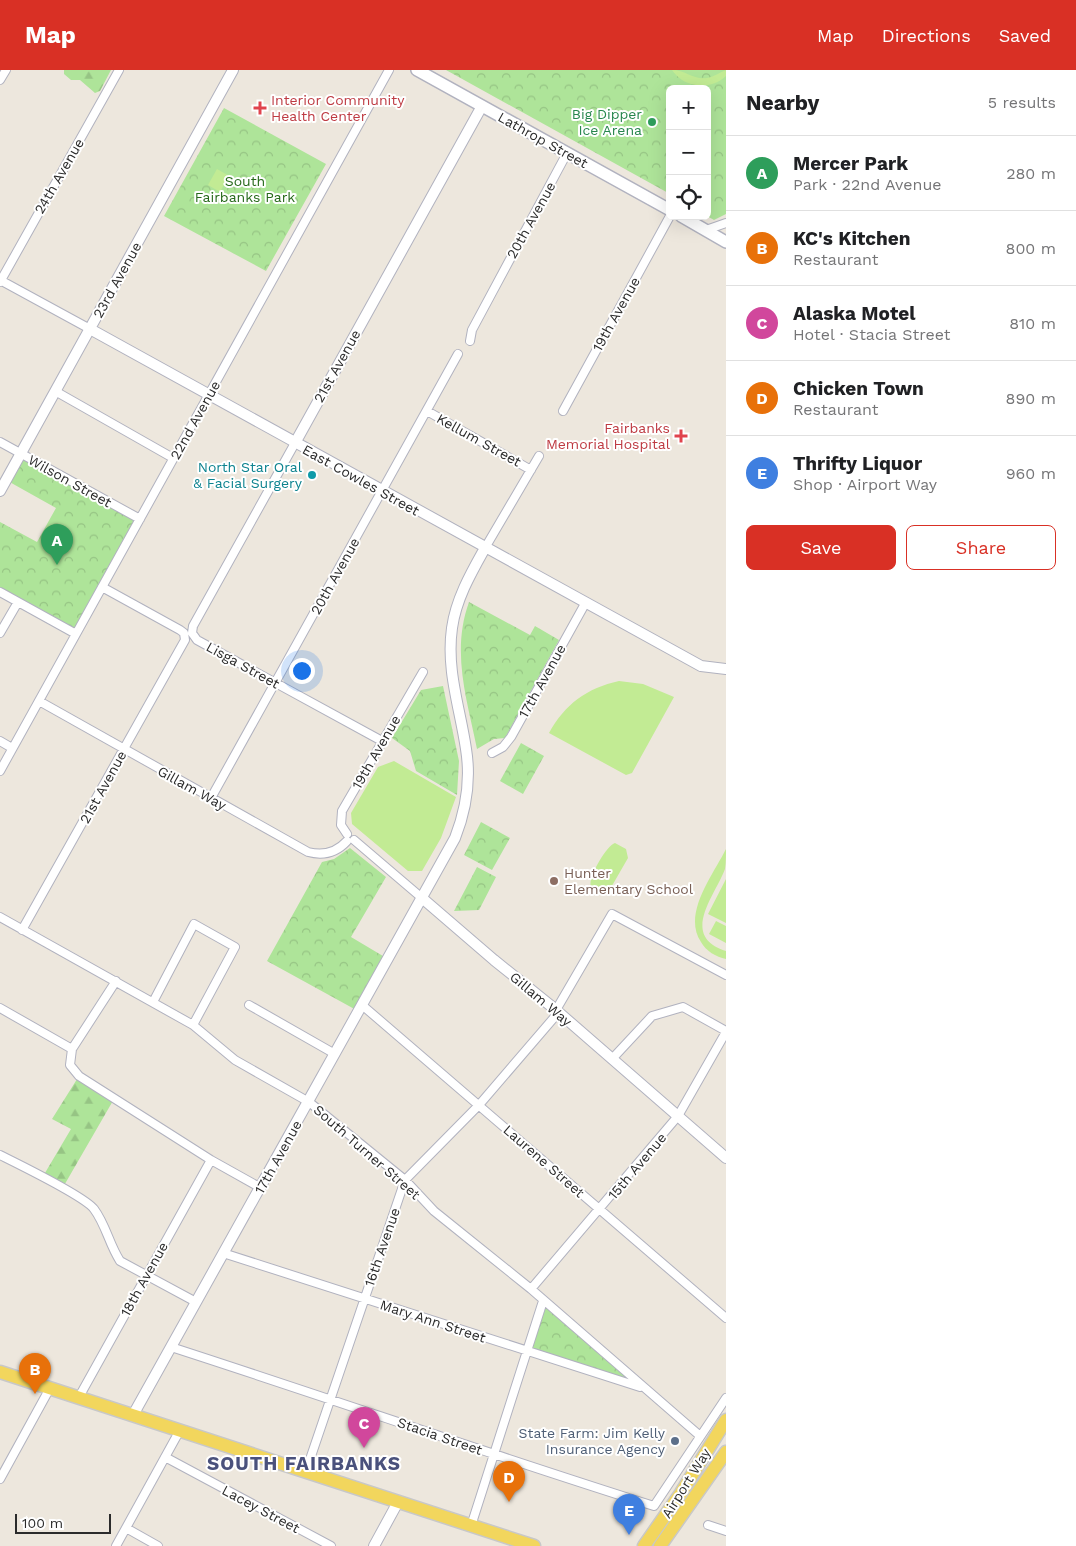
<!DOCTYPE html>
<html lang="en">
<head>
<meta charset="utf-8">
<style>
	body { margin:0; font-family:"Work Sans",sans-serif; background:#f6f6f6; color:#202124 }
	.controls { position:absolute; right:15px; top:15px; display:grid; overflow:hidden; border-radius:8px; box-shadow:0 5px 20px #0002 }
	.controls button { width:45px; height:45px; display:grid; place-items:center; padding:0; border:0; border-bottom:1px solid #e0e0e0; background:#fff; color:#202124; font:25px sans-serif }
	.scale { position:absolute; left:15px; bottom:12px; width:96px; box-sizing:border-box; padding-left:5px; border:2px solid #2b2b2b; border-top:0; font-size:14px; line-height:18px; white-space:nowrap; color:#2b2b2b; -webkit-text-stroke:4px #fff; paint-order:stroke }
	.you { position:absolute; left:301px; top:600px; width:18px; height:18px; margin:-12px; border:4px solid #fff; border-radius:50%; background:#1a73e8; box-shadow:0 0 0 8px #1a73e833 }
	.badge { display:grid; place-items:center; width:32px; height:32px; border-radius:50%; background:#d93025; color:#fff; font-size:16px; font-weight:700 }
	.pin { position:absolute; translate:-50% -41px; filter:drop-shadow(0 1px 2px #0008) }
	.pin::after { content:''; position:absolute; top:26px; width:18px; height:15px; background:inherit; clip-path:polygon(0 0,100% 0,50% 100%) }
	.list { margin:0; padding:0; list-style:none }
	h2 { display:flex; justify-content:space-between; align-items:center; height:65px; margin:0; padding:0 20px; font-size:21px }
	h2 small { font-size:16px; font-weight:400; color:#757577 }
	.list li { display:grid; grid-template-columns:32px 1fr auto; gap:15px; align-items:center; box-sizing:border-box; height:75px; padding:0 20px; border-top:1px solid #e0e0e0 }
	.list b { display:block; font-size:19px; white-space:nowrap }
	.list p { margin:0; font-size:16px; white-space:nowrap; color:#757577 }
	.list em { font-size:16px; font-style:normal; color:#757577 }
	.actions { display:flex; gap:10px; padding:15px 20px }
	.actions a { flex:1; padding:11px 0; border:1px solid #d93025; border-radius:8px; text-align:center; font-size:18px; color:#d93025 }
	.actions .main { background:#d93025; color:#fff }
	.icon { flex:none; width:28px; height:28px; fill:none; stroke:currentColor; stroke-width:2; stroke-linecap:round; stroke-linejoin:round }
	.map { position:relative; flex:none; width:726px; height:1476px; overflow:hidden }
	header { display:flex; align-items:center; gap:30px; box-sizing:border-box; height:70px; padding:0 25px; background:#d93025; color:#fff }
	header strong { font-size:24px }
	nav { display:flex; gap:28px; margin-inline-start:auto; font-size:18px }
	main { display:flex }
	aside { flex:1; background:#fff }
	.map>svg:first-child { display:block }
</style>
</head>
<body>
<header>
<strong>Map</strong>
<nav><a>Map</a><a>Directions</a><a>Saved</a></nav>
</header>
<main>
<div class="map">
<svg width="726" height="1476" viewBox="0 0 726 1476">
	<defs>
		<pattern id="forest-firs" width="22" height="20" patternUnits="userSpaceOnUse" patternTransform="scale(1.25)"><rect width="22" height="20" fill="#aee499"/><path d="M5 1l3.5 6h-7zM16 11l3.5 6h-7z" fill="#96c484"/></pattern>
		<pattern id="park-crowns" width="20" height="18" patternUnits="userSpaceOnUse" patternTransform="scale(1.25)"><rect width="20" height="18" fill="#aee499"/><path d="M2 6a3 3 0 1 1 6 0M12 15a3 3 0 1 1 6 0" fill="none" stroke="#96c484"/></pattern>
	</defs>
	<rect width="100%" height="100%" fill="#ede7dd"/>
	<!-- forest -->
	<path fill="url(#forest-firs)" d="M64,0H111L100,21L95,23L80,10H71L64,4Z
		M79,1006L114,1029L62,1119L42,1108L71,1059L52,1049Z"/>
	<!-- park -->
	<path fill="url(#park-crowns)" d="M446,0H726V144L714,150L707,146V19H670V124Z
		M224,38L326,94L266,201L164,146Z
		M21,384L140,449L76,564L0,522V452L37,472L56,438L6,410Z
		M469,532L530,565L535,556L559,570L505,668L494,669L477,679C467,629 451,582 469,532Z
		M443,616L459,691L457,725L416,701L410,681L392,668L421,620Z
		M521,673L544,686L523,724L500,711Z
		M481,752L510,768L492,800L464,785Z
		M350,778L386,807L351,867L388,889L358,941L267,891L322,792L334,789Z
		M477,797L496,807L479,840L454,841Z
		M543,1231L643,1318L527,1281Z"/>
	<!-- pitch -->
	<path fill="#c2eb94" d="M672,0C685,0 694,10 707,8C714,7 720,2 726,0V6C710,21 684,18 672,0Z
		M217,99L229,106L220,122L208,115Z
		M619,611L643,614L674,627L632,703L626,705L549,663C565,634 587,618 619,611Z
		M394,691L456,727L441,768L422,801H408L352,754L351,743L378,697Z
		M615,773L626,779L628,788L609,821L602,823L591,817C587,809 606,776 615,773Z
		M726,779C726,785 726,793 725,799C715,826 679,866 726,881V889C716,887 706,881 701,872C682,844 713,805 726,779Z
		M726,809V853L708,844Z
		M716,851L726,856V873L709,864Z"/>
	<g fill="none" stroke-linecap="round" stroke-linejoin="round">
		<defs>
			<path id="minor" d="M0,10L6,0
				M706,160L726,153
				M0,210L90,259
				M0,212L119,0
				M470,271L472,260L567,83
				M55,321L173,388
				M427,341L531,400
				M563,341L670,146
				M0,372L140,449
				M295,373L193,556L192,563L197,570L382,671
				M485,478L539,386
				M0,522L76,564
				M0,563L18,532
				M39,631L308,782C323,786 336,783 347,771
				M0,671L12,678
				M492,683L503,677L511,667L586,532
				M0,701L389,0
				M211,728L458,284
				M347,764L341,755L342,741L423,602
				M354,770L422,828
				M0,847L193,955L235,990L309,1032L405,1110L434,1141L531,1219L699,1365
				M22,860L185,570L184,563L180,560L102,517
				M116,911L72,979L70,995L79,1006L211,1090L261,1118
				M153,932L194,854L235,877L193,955
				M249,935L335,984
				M362,935L726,1248
				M0,938L72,979
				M556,940L612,844L726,905
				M612,989L652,946L683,937L726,961
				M0,1085C18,1094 84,1126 94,1139C106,1155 109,1174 120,1191L196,1232
				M223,1183L640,1317
				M531,1219L678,1046L726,962
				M171,1277C332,1329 492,1385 654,1436L726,1328
				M79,1327L211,1090
				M165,1387L331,1476
				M306,1401L405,1110L479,1035L558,943
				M0,1409L50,1318
				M708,1455L726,1461
				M471,1456L543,1231
				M126,1458L158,1476
				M116,1476L180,1360"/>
			<path id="tertiary" d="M90,259L701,596L726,599
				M295,373L482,36
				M0,421L233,0
				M422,828L494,890L556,940L726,1088
				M133,1345L455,768C466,740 471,710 466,679C460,638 446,600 452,558C456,529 471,503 485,478
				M374,1476L398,1432"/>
			<path id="secondary" d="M417,0L670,140
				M681,146L726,172"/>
			<path id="primary" d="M0,1302L534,1476
				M644,1476L681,1423L726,1350
				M660,1476L726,1382"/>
		</defs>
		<!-- minor casing -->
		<use href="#minor" stroke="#b1b2bf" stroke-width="10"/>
		<!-- tertiary casing -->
		<use href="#tertiary" stroke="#b1b2bf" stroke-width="12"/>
		<!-- secondary casing -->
		<use href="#secondary" stroke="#b1b2bf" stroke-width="14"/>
		<!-- primary casing -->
		<use href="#primary" stroke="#c8c8c8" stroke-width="15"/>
		<!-- minor -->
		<use href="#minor" stroke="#fff" stroke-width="8"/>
		<!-- tertiary -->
		<use href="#tertiary" stroke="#fff" stroke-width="10"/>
		<!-- secondary -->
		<use href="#secondary" stroke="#fff" stroke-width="11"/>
		<!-- primary -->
		<use href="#primary" stroke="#f2d65d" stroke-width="12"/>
	</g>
	<!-- markers -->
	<g fill="#e0444e" stroke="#fff" stroke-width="2">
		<path d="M257.5 30.5h5v5h5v5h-5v5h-5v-5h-5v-5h5z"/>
		<path d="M678.5 358.5h5v5h5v5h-5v5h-5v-5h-5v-5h5z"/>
	</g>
	<circle fill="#2e9e5b" stroke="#fff" stroke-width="2" cx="652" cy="52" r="5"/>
	<circle fill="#0f9aa8" stroke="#fff" stroke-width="2" cx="312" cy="405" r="5"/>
	<circle fill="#8d6e63" stroke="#fff" stroke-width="2" cx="554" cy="811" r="5"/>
	<circle fill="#5c6f8a" stroke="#fff" stroke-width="2" cx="675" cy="1371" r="5"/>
	<g text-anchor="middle" stroke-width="4" stroke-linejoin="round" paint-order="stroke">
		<!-- health labels -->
		<g font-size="14" fill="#be3a42" stroke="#fff" text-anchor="start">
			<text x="271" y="35">Interior Community<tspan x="271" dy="16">Health Center</tspan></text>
			<text x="670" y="363" text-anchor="end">Fairbanks<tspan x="670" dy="16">Memorial Hospital</tspan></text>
		</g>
		<!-- leisure labels -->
		<g font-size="14" fill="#27864d" stroke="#fff" text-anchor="end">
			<text x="642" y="49">Big Dipper<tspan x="642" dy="16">Ice Arena</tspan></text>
		</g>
		<!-- street labels -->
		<g font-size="14" fill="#2b2b2b" stroke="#fff">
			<text transform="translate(543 70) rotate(29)" y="5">Lathrop Street</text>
			<text transform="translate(59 106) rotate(-60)" y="5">24th Avenue</text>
			<text transform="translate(531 150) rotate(-61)" y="5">20th Avenue</text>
			<text transform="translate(117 210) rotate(-61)" y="5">23rd Avenue</text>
			<text transform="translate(616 244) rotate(-61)" y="5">19th Avenue</text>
			<text transform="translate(337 296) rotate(-61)" y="5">21st Avenue</text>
			<text transform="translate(195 350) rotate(-61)" y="5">22nd Avenue</text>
			<text transform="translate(479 370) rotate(29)" y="5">Kellum Street</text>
			<text transform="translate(361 410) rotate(29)" y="5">East Cowles Street</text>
			<text transform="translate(70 411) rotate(29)" y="5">Wilson Street</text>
			<text transform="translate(335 506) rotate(-61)" y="5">20th Avenue</text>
			<text transform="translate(243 595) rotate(29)" y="5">Lisga Street</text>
			<text transform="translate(542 611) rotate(-61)" y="5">17th Avenue</text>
			<text transform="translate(376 682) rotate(-60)" y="5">19th Avenue</text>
			<text transform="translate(103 717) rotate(-61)" y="5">21st Avenue</text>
			<text transform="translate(192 718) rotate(29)" y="5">Gillam Way</text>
			<text transform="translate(541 929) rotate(40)" y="5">Gillam Way</text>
			<text transform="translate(367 1082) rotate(41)" y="5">South Turner Street</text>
			<text transform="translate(278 1087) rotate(-61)" y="5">17th Avenue</text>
			<text transform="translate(544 1091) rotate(41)" y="5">Laurene Street</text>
			<text transform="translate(637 1096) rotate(-50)" y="5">15th Avenue</text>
			<text transform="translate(382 1177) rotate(-71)" y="5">16th Avenue</text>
			<text transform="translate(144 1209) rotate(-61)" y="5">18th Avenue</text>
			<text transform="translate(433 1251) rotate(18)" y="5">Mary Ann Street</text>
			<text transform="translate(440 1366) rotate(19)" y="5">Stacia Street</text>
			<text transform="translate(686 1413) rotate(-58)" y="5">Airport Way</text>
			<text transform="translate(261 1439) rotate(28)" y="5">Lacey Street</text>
		</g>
		<!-- park labels -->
		<g font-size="14" fill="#26691a" stroke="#fff">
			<text x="245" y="116">South<tspan x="245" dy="16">Fairbanks Park</tspan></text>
		</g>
		<!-- culture labels -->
		<g font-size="14" fill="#0d838f" stroke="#fff" text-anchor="end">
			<text x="302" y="402">North Star Oral<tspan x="302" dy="16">&amp; Facial Surgery</tspan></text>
		</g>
		<!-- education labels -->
		<g font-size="14" fill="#785e54" stroke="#fff" text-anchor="start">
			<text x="564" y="808">Hunter<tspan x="564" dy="16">Elementary School</tspan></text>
		</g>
		<!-- service labels -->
		<g font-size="14" fill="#4e5e75" stroke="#fff" text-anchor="end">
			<text x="665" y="1368">State Farm: Jim Kelly<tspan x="665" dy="16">Insurance Agency</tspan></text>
		</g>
		<!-- district labels -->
		<g font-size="19" font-weight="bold" letter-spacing="1" fill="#4a517c" stroke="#fff">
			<text x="304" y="1400">SOUTH FAIRBANKS</text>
		</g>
	</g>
</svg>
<div class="controls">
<button>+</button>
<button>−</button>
<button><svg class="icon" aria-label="locate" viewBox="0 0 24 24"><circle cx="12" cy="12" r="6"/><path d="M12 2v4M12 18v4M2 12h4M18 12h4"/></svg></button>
</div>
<div class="scale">100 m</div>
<div class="you"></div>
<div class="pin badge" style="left:57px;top:495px;background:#2e9e5b">A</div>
<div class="pin badge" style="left:35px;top:1324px;background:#e8710a">B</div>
<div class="pin badge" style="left:364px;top:1378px;background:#d1479c">C</div>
<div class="pin badge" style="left:509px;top:1432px;background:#e8710a">D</div>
<div class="pin badge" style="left:629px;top:1465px;background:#3f7fe0">E</div>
</div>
<aside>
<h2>Nearby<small>5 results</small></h2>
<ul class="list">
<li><span class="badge" style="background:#2e9e5b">A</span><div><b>Mercer Park</b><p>Park · 22nd Avenue</p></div><em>280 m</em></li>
<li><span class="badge" style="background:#e8710a">B</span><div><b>KC's Kitchen</b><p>Restaurant</p></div><em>800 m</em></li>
<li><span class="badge" style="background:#d1479c">C</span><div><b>Alaska Motel</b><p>Hotel · Stacia Street</p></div><em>810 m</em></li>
<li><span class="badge" style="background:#e8710a">D</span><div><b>Chicken Town</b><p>Restaurant</p></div><em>890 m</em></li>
<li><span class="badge" style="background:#3f7fe0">E</span><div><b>Thrifty Liquor</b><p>Shop · Airport Way</p></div><em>960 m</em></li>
</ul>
<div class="actions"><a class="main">Save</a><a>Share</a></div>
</aside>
</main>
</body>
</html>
